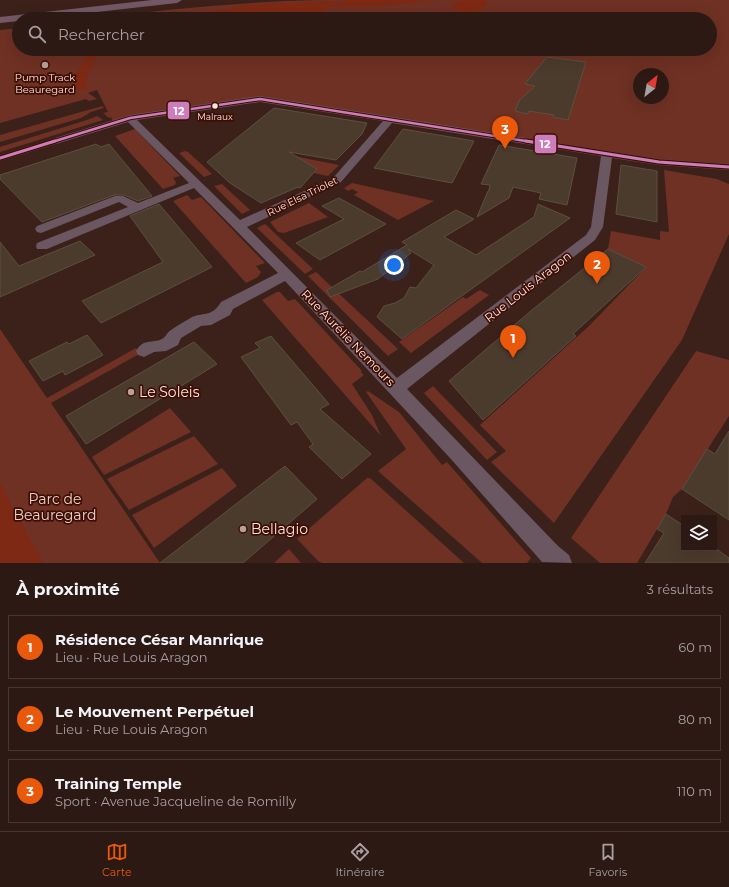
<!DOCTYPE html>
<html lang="fr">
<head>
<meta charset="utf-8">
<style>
	body { margin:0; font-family:Montserrat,sans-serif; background:#34221d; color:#f1f3f6 }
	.controls { position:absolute; right:12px; bottom:12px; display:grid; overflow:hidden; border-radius:0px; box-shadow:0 4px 16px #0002 }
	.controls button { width:36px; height:36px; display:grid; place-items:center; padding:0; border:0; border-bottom:1px solid #483834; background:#2c1914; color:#f1f3f6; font:20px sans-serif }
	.compass { position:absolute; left:633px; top:68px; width:36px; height:36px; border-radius:50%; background:#2c1914; box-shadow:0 4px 16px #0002; rotate:31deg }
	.you { position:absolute; left:394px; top:265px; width:14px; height:14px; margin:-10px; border:3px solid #fff; border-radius:50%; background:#1a73e8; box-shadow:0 0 0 6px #1a73e833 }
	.badge { display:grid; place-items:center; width:26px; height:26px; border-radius:50%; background:#ea580c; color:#fff; font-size:13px; font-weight:700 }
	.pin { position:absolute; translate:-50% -33px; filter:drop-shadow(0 1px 2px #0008) }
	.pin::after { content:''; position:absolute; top:21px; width:14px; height:12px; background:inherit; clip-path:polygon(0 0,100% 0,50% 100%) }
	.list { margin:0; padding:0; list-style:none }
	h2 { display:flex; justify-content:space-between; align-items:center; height:52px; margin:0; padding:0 16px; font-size:17px }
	h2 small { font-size:13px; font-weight:400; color:#a6a0a0 }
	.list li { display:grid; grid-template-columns:26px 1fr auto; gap:12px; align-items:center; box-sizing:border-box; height:64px; margin:0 8px 8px; padding:0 8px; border:1px solid #483834; border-radius:0px }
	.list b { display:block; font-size:15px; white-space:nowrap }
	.list p { margin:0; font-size:13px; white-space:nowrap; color:#a6a0a0 }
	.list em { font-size:13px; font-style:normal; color:#a6a0a0 }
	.icon { flex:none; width:22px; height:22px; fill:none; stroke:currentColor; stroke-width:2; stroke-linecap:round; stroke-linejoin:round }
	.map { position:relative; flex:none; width:729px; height:563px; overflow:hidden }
	.search { position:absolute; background:#2c1914; box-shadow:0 4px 16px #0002; left:12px; right:12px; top:12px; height:44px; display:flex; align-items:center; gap:10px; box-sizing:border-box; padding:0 14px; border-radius:22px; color:#a6a0a0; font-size:15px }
	.sheet { height:268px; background:#2c1914 }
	nav { display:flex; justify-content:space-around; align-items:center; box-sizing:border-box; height:56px; border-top:1px solid #483834; background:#2c1914; font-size:11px; color:#a6a0a0 }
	nav a { display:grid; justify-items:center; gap:2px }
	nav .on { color:#ea580c }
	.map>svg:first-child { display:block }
</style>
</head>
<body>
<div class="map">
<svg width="729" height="563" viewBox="0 0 729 563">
	<rect width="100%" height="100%" fill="#3b211a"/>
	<!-- green -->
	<path fill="#6f3123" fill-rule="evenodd" d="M318,0H729V169L610,155L263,100L113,122L111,117L109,118L103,113L108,112L97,90L88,93L97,99L89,101L86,99L0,123V30L19,28V49H710V19H88C165,9 241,2 318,0ZM639,74H663V98H639Z
		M102,106L104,108L91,112L81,118L0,142V135Z
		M97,116L103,120L0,152V147L87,120Z
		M135,129L180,176L173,178L176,182L175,185L163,189L115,136Z
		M185,151L188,152L212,174L204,177L179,153Z
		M268,151L339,165L328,176L256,161Z
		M664,170L717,179L729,184V234L682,340L554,523L491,462L506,451L480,425L590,325L646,267L608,249L611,231L660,240V231L669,232Z
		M352,183L434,201L398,220L354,195L358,192L352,189L348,191L344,188Z
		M222,184L250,210L242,214L214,186Z
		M187,195L192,200L201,197L265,263L256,266L261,272L258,277L246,283L173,201Z
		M309,203L328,217L284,233L278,232L270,222Z
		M265,224L313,269L305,274L257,228Z
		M316,272L398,349L388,356L308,276Z
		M480,290L489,295L411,353L399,342L463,297L466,299Z
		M277,292H280L288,301L295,299L362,371L361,372L364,375L352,384L372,415L381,436L262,300Z
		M0,329L47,398L136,348L141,353L51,403L160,563H0Z
		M696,351L729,360V416L682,489L673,497L666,514L637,563H600L571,538Z
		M433,386L497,452L487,460L424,393Z
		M368,391L399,412L442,465L447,462L531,558L527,563H482L378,471L406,449L366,392Z
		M170,408L191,432L104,475L92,457Z
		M194,436L218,464L129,510L107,479Z
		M222,468L237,486L154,548L132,515Z
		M367,478H370L464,563H322L318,561L297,539Z
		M289,549L301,563H274Z"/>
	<!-- forest -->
	<path fill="#7e2914" d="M346,0H439L378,6L327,7L324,13L307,18L293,19L255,18L199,19L197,16L200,13L228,9L242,5L332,1L341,3Z
		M462,0H486L487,4C480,13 464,13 454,10L455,8L451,7L453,4Z
		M92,49H100L87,75V89L79,90L74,88V77Z
		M0,484L43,563H0Z"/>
	<!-- building -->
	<path fill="#4b3b2d" stroke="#5d4f41" d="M547,57L586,62L568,120L553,117L554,115L529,111L527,114L515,111L519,101L535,86L525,84Z
		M274,108L367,123L362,134L336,160L289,152L317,169L300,188L298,187L261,203L230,183L207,162Z
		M403,129L474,141L452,183L374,168Z
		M96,144L101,147L109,144L152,196L138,201L124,195H114L42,222L0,179V175Z
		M499,145L577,158L567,205L539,199L541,193L513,187L509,198L477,217L488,191L490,190H489L490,185L481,184Z
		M621,165L657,171V222L616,214Z
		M339,198L386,224L320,260L296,243L344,219L322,206Z
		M159,204L212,267L101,323L82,301L163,262L130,216Z
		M538,204L570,218L402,339L377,317L384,306L395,303L404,298L410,287L416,288L434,265L408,249L411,253L378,279L330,297L327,290L360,271L362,272L407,245L402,242L456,210L474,219L444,237L476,255L534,217Z
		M80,241L95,255L0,297V242L19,266Z
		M608,249L646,267L573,334L576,336L483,420L449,381L532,310Z
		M87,335L103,355L65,375L63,371L43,381L29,361L67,342L69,344Z
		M271,336L329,404L320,409L371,454L342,479L309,447L313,444L297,422L291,425L241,357L260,348L255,343Z
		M194,342L217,364L86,444L66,416Z
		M729,431V520L682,489L707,449L715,454Z
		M285,466L317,499L243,563H160Z
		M666,514L684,526V548H715L729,558V563H645L664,533L657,529Z"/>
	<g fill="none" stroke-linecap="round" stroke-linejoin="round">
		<!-- street -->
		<path fill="#6a5761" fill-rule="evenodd" d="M260,96L659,159L729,164V170L659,165L612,158L603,227L595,240L407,389L558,546L569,555L572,563L542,562L450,458L285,281L233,309L230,315L211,325L201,326L181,338L178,345L166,351L154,352L144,357L138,355L136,351C143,339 150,343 160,340C166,338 166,333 171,330C177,326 185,321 192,317C205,312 212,317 221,302L278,273L194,188L47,249H37L36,246L37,243L128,207L119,202L41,233L37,232L35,229L37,226L115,196H123L138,203L189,183L128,122L0,161V155L130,115ZM260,102L383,121L333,178L240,220L137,120ZM392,123L601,156L591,227L586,235L397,378L247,227L341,182Z"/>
		<!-- highway -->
		<path fill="#745865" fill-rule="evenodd" d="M152,0H182L177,3L35,19H19V21L0,23V17Z"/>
		<defs>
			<path id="bus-1-far1" d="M52,142L130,118L260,99L532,142"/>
			<path id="bus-1" d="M526,141L659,162L729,167
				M0,158L55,141"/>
		</defs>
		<!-- bus-1-far1 casing -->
		<use href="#bus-1-far1" stroke="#3d0e04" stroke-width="4.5"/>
		<!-- bus-1 casing -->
		<use href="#bus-1" stroke="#3d0e04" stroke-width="5.5"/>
		<!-- bus-1-far1 -->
		<use href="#bus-1-far1" stroke="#ce7cba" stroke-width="2.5"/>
		<!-- bus-1 -->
		<use href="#bus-1" stroke="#ce7cba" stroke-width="3"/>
	</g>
	<!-- markers -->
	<g fill="#baa099" stroke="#3d0e04" stroke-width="1.5">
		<circle cx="45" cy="65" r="4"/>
		<circle cx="131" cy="392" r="4"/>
		<circle cx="243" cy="529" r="4"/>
	</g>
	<circle fill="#fee4dd" stroke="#3d0e04" stroke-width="1.5" cx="215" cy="106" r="3.5"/>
	<g text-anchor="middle" stroke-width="3.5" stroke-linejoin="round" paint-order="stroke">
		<!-- far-bus labels -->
		<g font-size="9" fill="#fee4dd" stroke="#3d0e04">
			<text x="215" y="120">Malraux</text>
		</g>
		<!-- far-poi labels -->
		<g font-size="10" fill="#fee4dd" stroke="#3d0e04">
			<text x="45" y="81">Pump Track<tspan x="45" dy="12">Beauregard</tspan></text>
		</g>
		<!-- far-street labels -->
		<g font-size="10" fill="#fee4dd" stroke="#3d0e04">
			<text transform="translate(302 196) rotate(-26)" y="4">Rue Elsa Triolet</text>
		</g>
		<!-- street labels -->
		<g font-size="12" fill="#fee4dd" stroke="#3d0e04">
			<text transform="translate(528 287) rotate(-38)" y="4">Rue Louis Aragon</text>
			<text transform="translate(348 338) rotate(46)" y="4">Rue Aurélie Nemours</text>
		</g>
		<!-- near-poi labels -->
		<g font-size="14" fill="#fee4dd" stroke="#3d0e04" text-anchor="start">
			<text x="139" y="397">Le Soleis</text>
			<text x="251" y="534">Bellagio</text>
		</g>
		<!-- near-park labels -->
		<g font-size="14" fill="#ecd1c9" stroke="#3d0e04">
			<text x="55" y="504">Parc de<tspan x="55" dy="16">Beauregard</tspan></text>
		</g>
	</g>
	<g stroke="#3d0e04" stroke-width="1.5">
		<rect x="167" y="101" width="23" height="19" rx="4" fill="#ce7cba"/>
		<rect x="534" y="134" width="23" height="20" rx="4" fill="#ce7cba"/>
	</g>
	<g font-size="11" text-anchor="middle" font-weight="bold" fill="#fff">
		<text x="179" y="115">12</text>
		<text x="545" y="148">12</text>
	</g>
</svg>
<div class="controls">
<button><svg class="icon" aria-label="layers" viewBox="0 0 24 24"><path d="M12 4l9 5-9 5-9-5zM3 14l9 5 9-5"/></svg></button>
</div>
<svg class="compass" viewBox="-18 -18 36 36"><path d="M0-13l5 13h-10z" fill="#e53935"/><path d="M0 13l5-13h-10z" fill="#a6a0a0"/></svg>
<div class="you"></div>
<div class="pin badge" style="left:513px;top:358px">1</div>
<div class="pin badge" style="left:597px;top:284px">2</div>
<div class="pin badge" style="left:505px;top:149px">3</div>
<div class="search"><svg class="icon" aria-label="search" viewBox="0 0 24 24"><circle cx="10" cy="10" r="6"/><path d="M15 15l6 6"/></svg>Rechercher</div>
</div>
<section class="sheet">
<h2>À proximité<small>3 résultats</small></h2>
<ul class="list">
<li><span class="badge">1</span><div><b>Résidence César Manrique</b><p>Lieu · Rue Louis Aragon</p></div><em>60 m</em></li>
<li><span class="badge">2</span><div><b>Le Mouvement Perpétuel</b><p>Lieu · Rue Louis Aragon</p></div><em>80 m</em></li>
<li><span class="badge">3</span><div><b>Training Temple</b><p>Sport · Avenue Jacqueline de Romilly</p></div><em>110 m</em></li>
</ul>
</section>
<nav>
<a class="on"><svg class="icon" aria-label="map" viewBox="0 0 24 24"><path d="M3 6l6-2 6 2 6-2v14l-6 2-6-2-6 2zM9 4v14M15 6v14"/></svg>Carte</a>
<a><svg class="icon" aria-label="directions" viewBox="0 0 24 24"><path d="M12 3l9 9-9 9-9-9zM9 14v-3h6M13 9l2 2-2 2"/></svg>Itinéraire</a>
<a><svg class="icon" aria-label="saved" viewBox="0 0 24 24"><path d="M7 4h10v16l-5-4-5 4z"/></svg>Favoris</a>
</nav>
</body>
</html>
